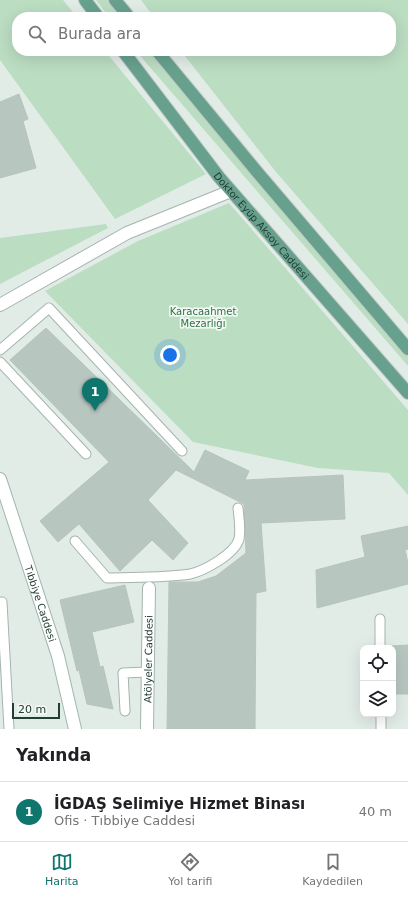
<!DOCTYPE html>
<html lang="tr">
<head>
<meta charset="utf-8">
<style>
	body { margin:0; font-family:"DejaVu Sans",sans-serif; background:#f2f2f2; color:#202124 }
	.controls { position:absolute; right:12px; bottom:12px; display:grid; overflow:hidden; border-radius:8px; box-shadow:0 4px 16px #0002 }
	.controls button { width:36px; height:36px; display:grid; place-items:center; padding:0; border:0; border-bottom:1px solid #e0e0e0; background:#fff; color:#202124; font:20px sans-serif }
	.scale { position:absolute; left:12px; bottom:10px; width:48px; box-sizing:border-box; padding-left:4px; border:2px solid #223d34; border-top:0; font-size:11px; line-height:14px; white-space:nowrap; color:#223d34; -webkit-text-stroke:3px #f3f8f5; paint-order:stroke }
	.you { position:absolute; left:170px; top:355px; width:14px; height:14px; margin:-10px; border:3px solid #fff; border-radius:50%; background:#1a73e8; box-shadow:0 0 0 6px #1a73e833 }
	.badge { display:grid; place-items:center; width:26px; height:26px; border-radius:50%; background:#0f766e; color:#fff; font-size:13px; font-weight:700 }
	.pin { position:absolute; translate:-50% -33px; filter:drop-shadow(0 1px 2px #0008) }
	.pin::after { content:''; position:absolute; top:21px; width:14px; height:12px; background:inherit; clip-path:polygon(0 0,100% 0,50% 100%) }
	.list { margin:0; padding:0; list-style:none }
	h2 { display:flex; justify-content:space-between; align-items:center; height:52px; margin:0; padding:0 16px; font-size:17px }
	h2 small { font-size:13px; font-weight:400; color:#757577 }
	.list li { display:grid; grid-template-columns:26px 1fr auto; gap:12px; align-items:center; box-sizing:border-box; height:60px; padding:0 16px; border-top:1px solid #e0e0e0 }
	.list b { display:block; font-size:15px; white-space:nowrap }
	.list p { margin:0; font-size:13px; white-space:nowrap; color:#757577 }
	.list em { font-size:13px; font-style:normal; color:#757577 }
	.icon { flex:none; width:22px; height:22px; fill:none; stroke:currentColor; stroke-width:2; stroke-linecap:round; stroke-linejoin:round }
	.map { position:relative; flex:none; width:408px; height:729px; overflow:hidden }
	.search { position:absolute; background:#fff; box-shadow:0 4px 16px #0002; left:12px; right:12px; top:12px; height:44px; display:flex; align-items:center; gap:10px; box-sizing:border-box; padding:0 14px; border-radius:16px; color:#757577; font-size:15px }
	.sheet { height:112px; background:#fff }
	nav { display:flex; justify-content:space-around; align-items:center; box-sizing:border-box; height:56px; border-top:1px solid #e0e0e0; background:#fff; font-size:11px; color:#757577 }
	nav a { display:grid; justify-items:center; gap:2px }
	nav .on { color:#0f766e }
	.map>svg:first-child { display:block }
</style>
</head>
<body>
<div class="map">
<svg width="408" height="729" viewBox="0 0 408 729">
	<rect width="100%" height="100%" fill="#e2ece7"/>
	<!-- green -->
	<path fill="#bbddc2" d="M0,0H63L77,17H17V51H105L206,174L115,219L0,60Z
		M96,0H109L121,17H109Z
		M141,0H408V324L276,172L181,51H391V17H154Z
		M136,51H149L408,354V366Z
		M229,203L408,410V495L389,473L318,468L193,442L45,291L138,241Z
		M106,224L108,228L0,284V238Z"/>
	<!-- building -->
	<path fill="#b7c7c0" stroke="#b5c5bd" d="M19,94L28,119L23,121L36,168L0,178V102Z
		M46,328L194,472L205,450L249,471L245,480L343,475L345,519L261,523L266,591L256,593L255,729H167L169,582H198L216,576L246,553L244,504L176,470L148,500L188,543L173,560L152,540L120,571L79,524L58,542L40,521L109,462L10,360Z
		M408,526V549L405,550L408,563V584L317,608L316,570L365,557L361,536Z
		M125,585L134,622L92,632L100,667L103,666L113,709L87,704L79,670L77,671L60,600Z
		M408,645V694H394L392,646Z"/>
	<g fill="none" stroke-linecap="round" stroke-linejoin="round">
		<defs>
			<path id="lane" d="M0,350L49,308L182,451
				M0,362L86,454
				M75,541L107,578C134,577 164,578 190,574C204,571 235,554 239,539C241,529 239,518 238,508
				M0,602H2L9,729
				M380,619V648
				M125,711L123,673L148,672
				M381,714V729"/>
			<g id="street">
				<path d="M0,305L127,233L231,191"/>
				<path id="s1" d="M147,729L149,588"/>
			</g>
			<g id="secondary">
				<path id="s2" d="M0,479L58,656L75,729"/>
			</g>
			<g id="primary">
				<path d="M85,0L98,17"/>
				<path d="M115,0L129,17"/>
				<path id="s3" d="M123,51L219,177L408,393"/>
				<path d="M157,51L258,173L408,349"/>
			</g>
		</defs>
		<!-- lane casing -->
		<use href="#lane" stroke="#a5b4ae" stroke-width="11"/>
		<!-- street casing -->
		<use href="#street" stroke="#a5b4ae" stroke-width="14"/>
		<!-- secondary casing -->
		<use href="#secondary" stroke="#a1b7ae" stroke-width="14"/>
		<!-- primary casing -->
		<use href="#primary" stroke="#c1c9c6" stroke-width="14"/>
		<!-- lane -->
		<use href="#lane" stroke="#fff" stroke-width="9"/>
		<!-- street -->
		<use href="#street" stroke="#fff" stroke-width="12"/>
		<!-- secondary -->
		<use href="#secondary" stroke="#fff" stroke-width="12"/>
		<!-- primary -->
		<use href="#primary" stroke="#67a18e" stroke-width="12"/>
	</g>
	<g text-anchor="middle" stroke-width="3.5" stroke-linejoin="round" paint-order="stroke">
		<!-- street labels -->
		<g font-size="10" fill="#223d34" stroke="#f3f8f5">
			<text dy="4" stroke="none"><textPath href="#s3" startOffset="223">Doktor Eyüp Aksoy Caddesi</textPath></text>
			<text dy="4" stroke="none"><textPath href="#s2" startOffset="131">Tıbbiye Caddesi</textPath></text>
			<text dy="4" stroke="none"><textPath href="#s1" startOffset="70">Atölyeler Caddesi</textPath></text>
		</g>
		<!-- park labels -->
		<g font-size="10" fill="#2d7343" stroke="#f3f8f5">
			<text x="203" y="315">Karacaahmet<tspan x="203" dy="12">Mezarlığı</tspan></text>
		</g>
	</g>
</svg>
<div class="controls">
<button><svg class="icon" aria-label="locate" viewBox="0 0 24 24"><circle cx="12" cy="12" r="6"/><path d="M12 2v4M12 18v4M2 12h4M18 12h4"/></svg></button>
<button><svg class="icon" aria-label="layers" viewBox="0 0 24 24"><path d="M12 4l9 5-9 5-9-5zM3 14l9 5 9-5"/></svg></button>
</div>
<div class="scale">20 m</div>
<div class="you"></div>
<div class="pin badge" style="left:95px;top:411px">1</div>
<div class="search"><svg class="icon" aria-label="search" viewBox="0 0 24 24"><circle cx="10" cy="10" r="6"/><path d="M15 15l6 6"/></svg>Burada ara</div>
</div>
<section class="sheet">
<h2>Yakında<small></small></h2>
<ul class="list">
<li><span class="badge">1</span><div><b>İGDAŞ Selimiye Hizmet Binası</b><p>Ofis · Tıbbiye Caddesi</p></div><em>40 m</em></li>
</ul>
</section>
<nav>
<a class="on"><svg class="icon" aria-label="map" viewBox="0 0 24 24"><path d="M3 6l6-2 6 2 6-2v14l-6 2-6-2-6 2zM9 4v14M15 6v14"/></svg>Harita</a>
<a><svg class="icon" aria-label="directions" viewBox="0 0 24 24"><path d="M12 3l9 9-9 9-9-9zM9 14v-3h6M13 9l2 2-2 2"/></svg>Yol tarifi</a>
<a><svg class="icon" aria-label="saved" viewBox="0 0 24 24"><path d="M7 4h10v16l-5-4-5 4z"/></svg>Kaydedilen</a>
</nav>
</body>
</html>
